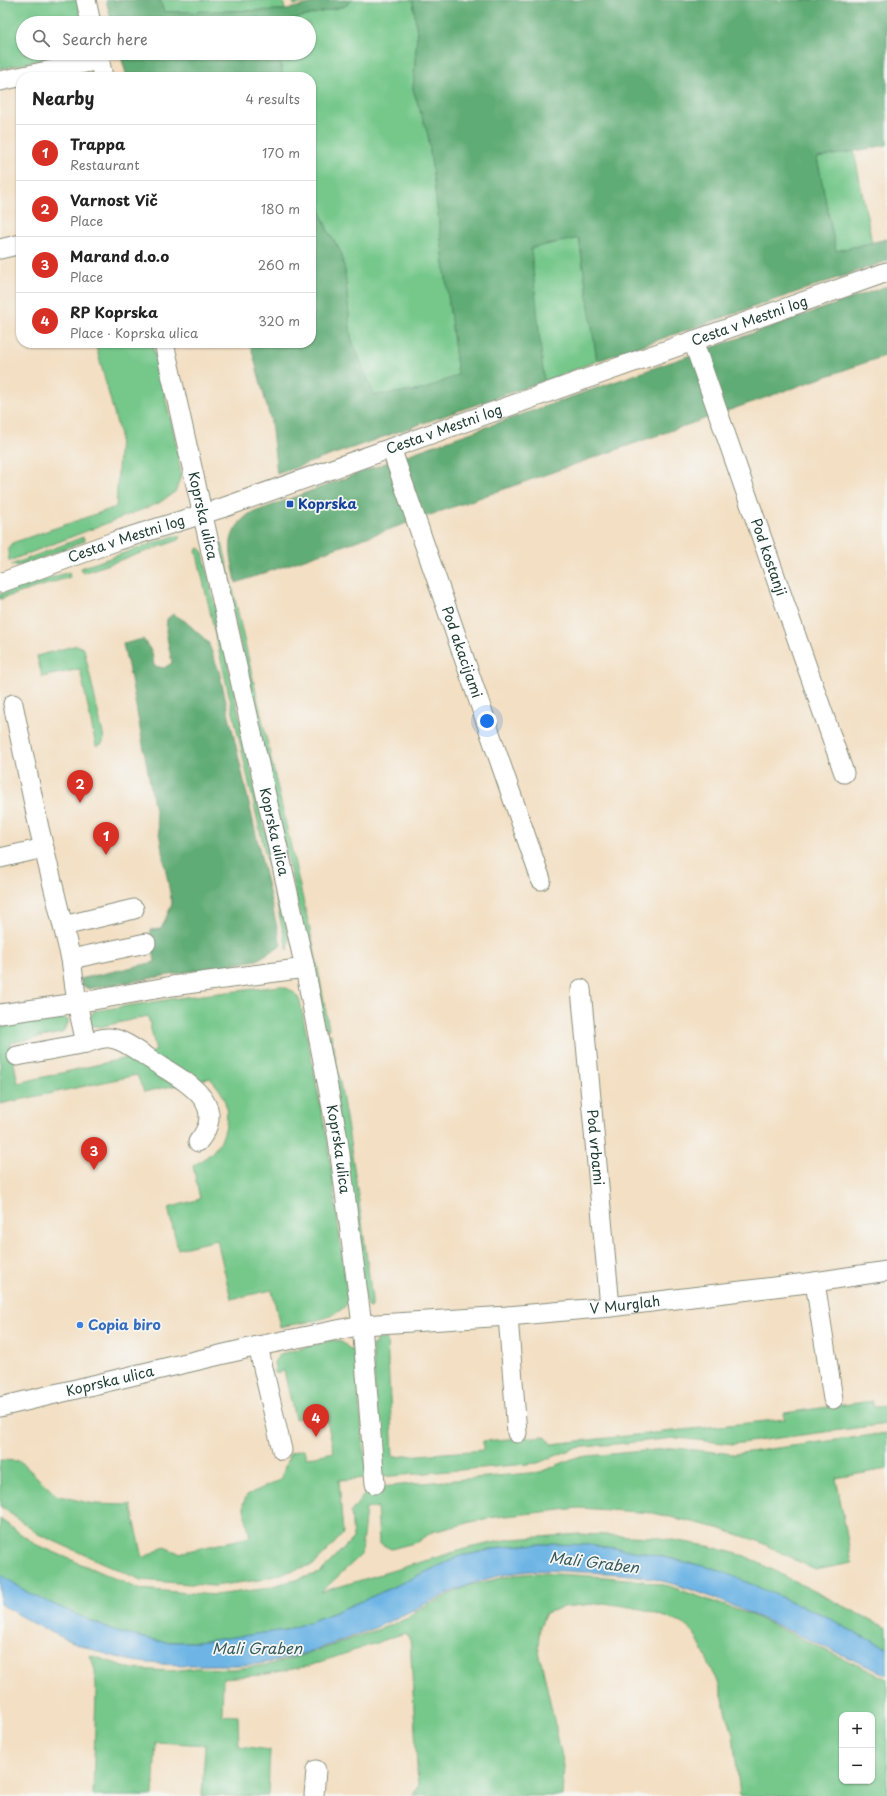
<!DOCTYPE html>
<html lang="en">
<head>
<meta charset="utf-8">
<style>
	body { margin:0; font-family:"Playpen Sans",sans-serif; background:#f6f6f6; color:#222 }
	.controls { position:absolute; right:12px; bottom:12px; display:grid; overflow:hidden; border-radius:8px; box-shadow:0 1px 3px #0004 }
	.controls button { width:36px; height:36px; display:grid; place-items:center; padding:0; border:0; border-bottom:1px solid #e0e0e0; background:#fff; color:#222; font:20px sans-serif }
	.you { position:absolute; left:487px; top:721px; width:14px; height:14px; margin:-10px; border:3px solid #fff; border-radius:50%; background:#1a73e8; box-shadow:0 0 0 6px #1a73e833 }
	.badge { display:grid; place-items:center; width:26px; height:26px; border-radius:50%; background:#d93025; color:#fff; font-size:13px; font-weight:700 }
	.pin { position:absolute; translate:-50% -33px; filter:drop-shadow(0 1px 2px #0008) }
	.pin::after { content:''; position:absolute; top:21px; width:14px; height:12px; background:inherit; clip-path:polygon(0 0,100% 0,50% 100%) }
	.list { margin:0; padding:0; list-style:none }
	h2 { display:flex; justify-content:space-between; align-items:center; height:52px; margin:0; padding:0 16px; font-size:17px }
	h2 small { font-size:13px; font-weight:400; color:#767676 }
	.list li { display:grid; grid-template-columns:26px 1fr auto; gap:12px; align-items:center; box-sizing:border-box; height:56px; padding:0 16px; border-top:1px solid #e0e0e0 }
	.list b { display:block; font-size:15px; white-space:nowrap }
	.list p { margin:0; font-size:13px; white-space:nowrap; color:#767676 }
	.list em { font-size:13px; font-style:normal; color:#767676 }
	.icon { flex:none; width:22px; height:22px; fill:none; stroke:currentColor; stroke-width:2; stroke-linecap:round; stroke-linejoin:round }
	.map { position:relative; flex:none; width:887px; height:1796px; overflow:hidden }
	.search { position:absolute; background:#fff; box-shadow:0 1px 3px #0004; left:16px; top:16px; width:300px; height:44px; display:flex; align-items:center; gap:10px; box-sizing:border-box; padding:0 14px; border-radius:22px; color:#767676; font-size:15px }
	.panel { position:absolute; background:#fff; box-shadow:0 1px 3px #0004; left:16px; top:72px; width:300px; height:276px; border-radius:16px }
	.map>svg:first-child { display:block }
</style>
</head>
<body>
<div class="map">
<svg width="887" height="1796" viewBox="0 0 887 1796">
	<rect width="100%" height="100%" fill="#f6f6f2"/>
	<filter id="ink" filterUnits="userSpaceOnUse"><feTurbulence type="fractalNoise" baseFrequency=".025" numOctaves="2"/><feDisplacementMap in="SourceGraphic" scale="8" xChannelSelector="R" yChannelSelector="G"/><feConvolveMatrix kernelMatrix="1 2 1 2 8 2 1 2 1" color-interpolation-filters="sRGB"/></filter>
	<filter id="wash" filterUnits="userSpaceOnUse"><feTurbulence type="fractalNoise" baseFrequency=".012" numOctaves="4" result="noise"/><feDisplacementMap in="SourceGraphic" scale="16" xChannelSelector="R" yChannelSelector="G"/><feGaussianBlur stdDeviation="0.9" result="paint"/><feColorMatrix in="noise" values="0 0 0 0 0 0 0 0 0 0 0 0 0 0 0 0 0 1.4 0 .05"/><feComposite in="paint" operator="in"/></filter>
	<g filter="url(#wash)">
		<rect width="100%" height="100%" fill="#f3dfc3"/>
		<!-- green -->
		<path fill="#75c78a" stroke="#4a825f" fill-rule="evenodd" d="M0,0H77L83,23H23V53H73L0,69Z
			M160,0H283L285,10L164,12Z
			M293,0H316L294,5Z
			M352,0H413L417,34L413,89L428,135L458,375L423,390L374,395L351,338L345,271L341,252L328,231L316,201L311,166V77L282,76L279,53H309V23H288L290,20L345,6Z
			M854,151L872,243L836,251L817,158Z
			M579,238L597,361L544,381L530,248Z
			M95,343H152L175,438L181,474L176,491L159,503L9,561L8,551L12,543L116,507L120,435Z
			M174,536H180L179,540L83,573L81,568Z
			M83,537L85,541L21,566L11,565Z
			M222,542L314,948L329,1029H325L219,548L220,543Z
			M200,548L203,553L289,939L288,950L286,945L196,550Z
			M69,572L70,577L0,599V594Z
			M77,645L84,649L104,739L102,744L96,746L80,669L42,677L37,656Z
			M280,986C291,989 295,992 300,1001L328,1143L348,1303C333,1322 302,1322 280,1327L272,1290L231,1299L217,1240L178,1249L168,1208L200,1199L193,1166C202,1160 211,1155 217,1146C228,1133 230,1107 221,1092C218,1087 213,1082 210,1078L144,1092L137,1075L0,1104V1027L62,1017L68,1020V1024L62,1033L10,1043L18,1083L156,1051L148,1016L100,1027L91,1025L90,1016L94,1011L185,997Z
			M331,1034C348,1122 361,1210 372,1299V1307L369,1308L366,1300L326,1035Z
			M377,1339H387L393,1457L483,1450V1441L545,1436L551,1444L785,1419L784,1413L872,1401L874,1407L887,1406V1424L733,1444L676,1438L575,1448L538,1463L381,1477L372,1345H374Z
			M333,1340L342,1342L351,1350L354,1349L367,1478L339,1480L343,1534L315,1564L260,1580L214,1586L141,1580L38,1534L0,1506V1460L20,1461L56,1495L93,1504L131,1505L143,1558L164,1547L179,1553L250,1537L243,1504L247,1495L280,1480L290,1453L304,1449L306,1458L334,1452L325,1412L295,1419L284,1371L275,1373L274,1362L280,1354Z
			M887,1433V1469L836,1478L852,1563L815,1570L758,1541L714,1527L653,1513L579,1508L488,1518L432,1532L418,1542L391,1549L379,1543L377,1507L366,1509L361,1555L321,1592L468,1548L511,1539L580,1534L655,1537L708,1546L745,1556L887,1628V1647L857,1634L827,1617L716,1569L641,1552L591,1545L542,1544L510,1546L461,1556L371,1597L328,1615L286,1630L197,1642H163L116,1632L30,1594L0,1574V1519L35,1544L139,1589L215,1595L262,1589L320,1573L353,1538L351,1512L367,1491L380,1487L540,1472L577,1457L676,1448L734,1454Z
			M538,1573L607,1577L642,1581L669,1586L751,1615L887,1679V1796H740L733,1735L718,1682L694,1633L682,1623L642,1609L604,1603L563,1607L546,1613L540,1626L538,1646L564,1766L562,1796H413L418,1786L410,1637L405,1633L309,1666L261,1675L223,1678L222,1715L238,1716L239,1746L270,1750L268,1796H202L205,1745L156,1742L153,1796H93L96,1689L95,1670L90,1655L133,1669L171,1671L196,1668L233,1669L268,1665L314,1652L388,1626L408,1618L415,1611L467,1586L514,1575ZM842,1715H872V1781H842Z"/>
		<!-- forest -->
		<path fill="#60ac76" stroke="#407455" d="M106,0H160L164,12L285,10L325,0H352L345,6L290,20L288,23H112Z
			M413,0H887V145L817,158L836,251L887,239V261L597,361L579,238L531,248L544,381L277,474L271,422L250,343H311V166L316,201L328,231L341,252L345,271L351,338L374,395L423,390L458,375L428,135L413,89L417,34Z
			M120,53H279L283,77H127Z
			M887,286V355L236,583C231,553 222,536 249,514L418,451Z
			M173,614L185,621L208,642L219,671L281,945L257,960L88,989L81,984L80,979L155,962L150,930L161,929L172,904L131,679L123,644L143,639L152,652L154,666L164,668L172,663L166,632L167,619Z"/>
		<!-- water -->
		<path fill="#6eb5e5" stroke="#46798c" d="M542,1544L591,1545L641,1552L716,1569L827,1617L857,1634L887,1647V1675C850,1658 813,1642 776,1625C740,1609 704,1592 666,1582C639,1574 610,1573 582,1572C562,1571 541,1569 521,1572C466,1578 422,1608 372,1629C339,1642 305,1655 270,1662C250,1666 229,1665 209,1665C182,1665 155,1665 129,1660C84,1650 39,1628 0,1604V1574L30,1594L116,1632L163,1642H197L286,1630L328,1615L371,1597L461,1556L510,1546Z"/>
	</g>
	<g filter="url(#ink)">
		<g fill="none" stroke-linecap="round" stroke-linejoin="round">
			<defs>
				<g id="minor">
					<path d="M86,0L91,23"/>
					<path d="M98,53L103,77"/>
					<path d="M0,81L99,60"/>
					<path d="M0,249L21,244"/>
					<path id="s1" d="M693,341L844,773"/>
					<path id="s2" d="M164,343L305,968L338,1139L362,1325L375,1484"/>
					<path id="s3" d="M391,448L541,880"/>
					<path id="s4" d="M0,583L116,541L225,507L887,272"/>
					<path d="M13,704L39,828L71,959L77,1003L86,1043L17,1056"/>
					<path d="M0,858L44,848"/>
					<path d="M63,926L134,909"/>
					<path d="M71,959L146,943"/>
					<path id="s5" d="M581,989L610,1307"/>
					<path d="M0,1014L77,1003L172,986L305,968"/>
					<path d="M86,1043C93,1041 103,1037 110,1038C123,1039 142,1054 153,1061C182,1080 231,1102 198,1142"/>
					<path d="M815,1282L833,1399"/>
					<path d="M508,1316L517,1433"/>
					<path d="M258,1346L282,1450"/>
					<path id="s6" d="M0,1407L258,1346L362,1325L508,1316L610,1307L815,1282L887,1271"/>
					<path d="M314,1796L316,1770"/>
				</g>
			</defs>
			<!-- minor casing -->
			<use href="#minor" stroke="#898e7c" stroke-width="21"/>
			<!-- minor -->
			<use href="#minor" stroke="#fff" stroke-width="19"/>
		</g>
	</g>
	<!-- markers -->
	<rect fill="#1a4fb4" stroke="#f6f6f2" stroke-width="1.5" x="286" y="500" width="8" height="8" rx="2"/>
	<circle fill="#3f7fe0" stroke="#f6f6f2" stroke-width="1.5" cx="80" cy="1325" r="4"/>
	<g text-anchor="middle" stroke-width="3.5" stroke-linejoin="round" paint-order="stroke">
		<!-- street labels -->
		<g font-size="14" fill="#1f3d34" stroke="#f6f6f2">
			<text dy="5" stroke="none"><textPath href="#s4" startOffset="794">Cesta v Mestni log</textPath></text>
			<text dy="5" stroke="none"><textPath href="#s4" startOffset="470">Cesta v Mestni log</textPath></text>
			<text dy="5" stroke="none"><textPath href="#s2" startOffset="177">Koprska ulica</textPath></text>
			<text dy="5" stroke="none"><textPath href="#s4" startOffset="134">Cesta v Mestni log</textPath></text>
			<text dy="5" stroke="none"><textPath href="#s1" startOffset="229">Pod kostanji</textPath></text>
			<text dy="5" stroke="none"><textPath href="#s3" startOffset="216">Pod akacijami</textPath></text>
			<text dy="5" stroke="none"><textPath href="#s2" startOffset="501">Koprska ulica</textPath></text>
			<text dy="5" stroke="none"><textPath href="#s5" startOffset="159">Pod vrbami</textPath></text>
			<text dy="5" stroke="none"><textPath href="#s2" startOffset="825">Koprska ulica</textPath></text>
			<text dy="5" stroke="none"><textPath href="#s6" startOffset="635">V Murglah</textPath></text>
			<text dy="5" stroke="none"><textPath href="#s6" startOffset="113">Koprska ulica</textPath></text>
		</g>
		<!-- transit labels -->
		<g font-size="14" font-weight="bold" fill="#164399" stroke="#f6f6f2" text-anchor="start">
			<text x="298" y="509">Koprska</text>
		</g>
		<!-- shop labels -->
		<g font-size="14" font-weight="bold" fill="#366cbe" stroke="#f6f6f2" text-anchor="start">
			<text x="88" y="1330">Copia biro</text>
		</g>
		<!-- water labels -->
		<g font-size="15" font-style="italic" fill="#335b60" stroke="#f6f6f2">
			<text transform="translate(594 1563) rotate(7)" y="5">Mali Graben</text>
			<text x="257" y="1654">Mali Graben</text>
		</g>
	</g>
</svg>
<div class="controls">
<button>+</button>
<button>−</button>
</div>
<div class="you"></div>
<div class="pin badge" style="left:106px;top:855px">1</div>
<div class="pin badge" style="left:80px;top:803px">2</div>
<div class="pin badge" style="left:94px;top:1170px">3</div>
<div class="pin badge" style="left:316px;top:1437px">4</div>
<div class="search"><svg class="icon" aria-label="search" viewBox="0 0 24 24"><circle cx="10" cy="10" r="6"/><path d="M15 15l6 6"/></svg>Search here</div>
<section class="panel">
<h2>Nearby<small>4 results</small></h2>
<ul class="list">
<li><span class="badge">1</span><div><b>Trappa</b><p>Restaurant</p></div><em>170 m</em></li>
<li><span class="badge">2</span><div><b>Varnost Vič</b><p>Place</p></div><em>180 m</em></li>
<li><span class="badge">3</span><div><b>Marand d.o.o</b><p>Place</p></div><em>260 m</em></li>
<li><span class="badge">4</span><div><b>RP Koprska</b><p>Place · Koprska ulica</p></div><em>320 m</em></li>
</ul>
</section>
</div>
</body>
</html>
